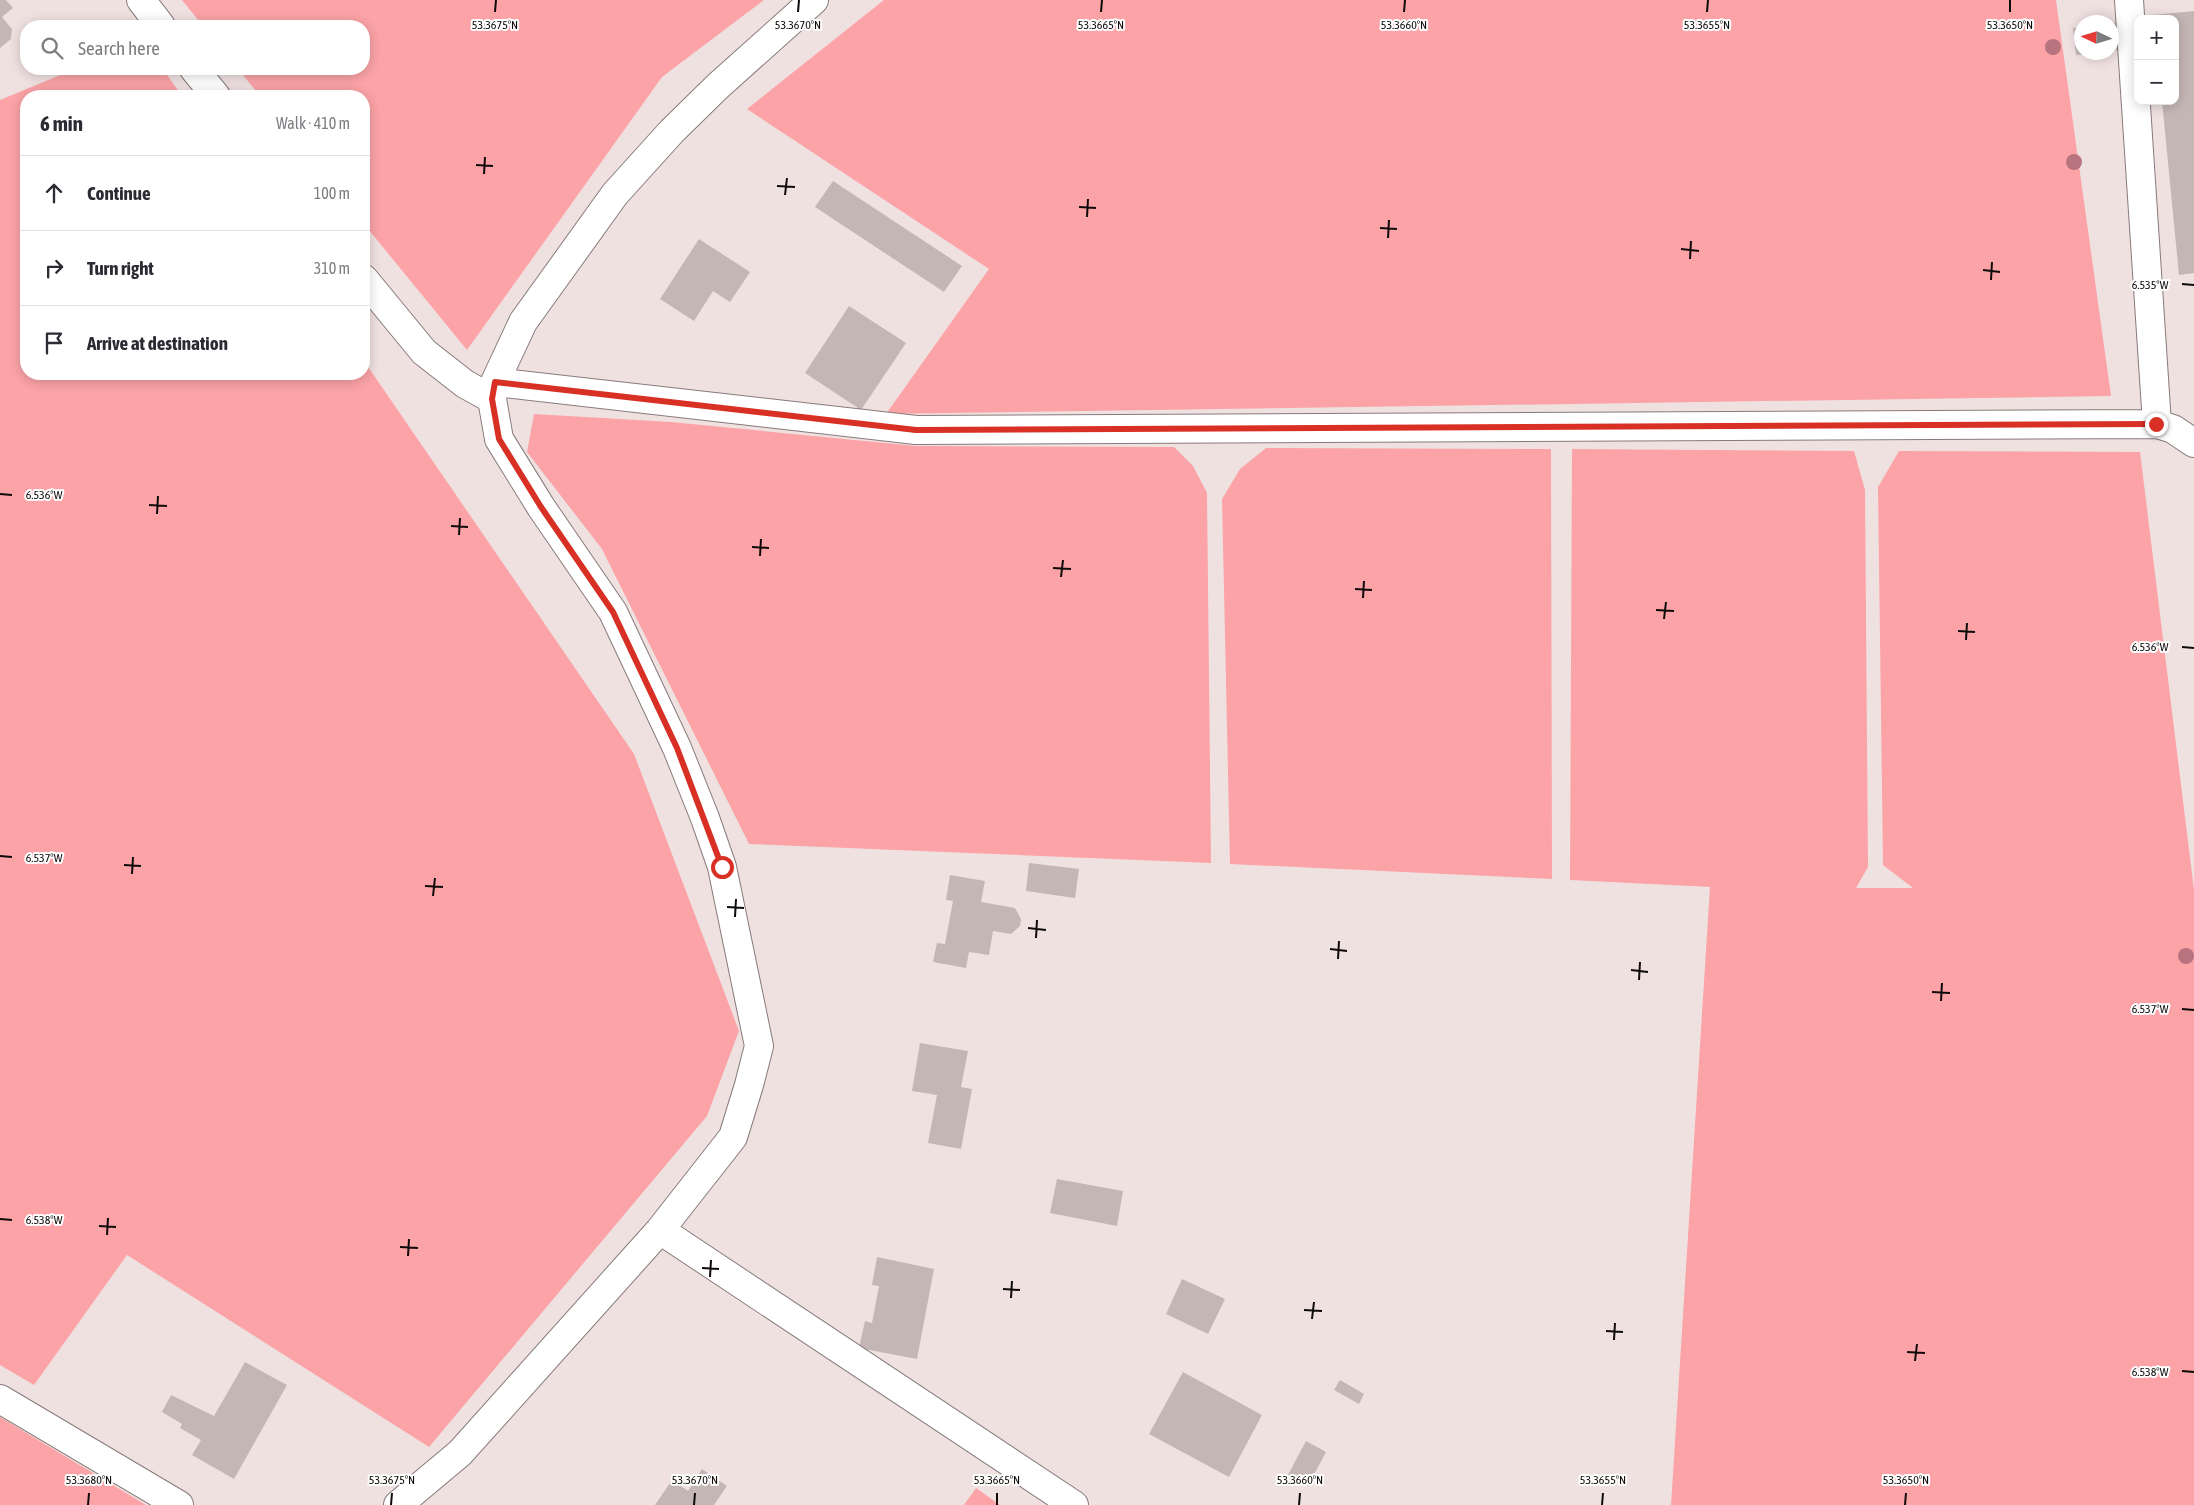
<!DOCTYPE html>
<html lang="en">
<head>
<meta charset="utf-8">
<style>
	body { margin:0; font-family:"Asap Condensed",sans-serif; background:#f7f7f7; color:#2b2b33 }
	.controls { position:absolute; right:15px; top:15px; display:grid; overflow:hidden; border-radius:10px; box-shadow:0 2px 12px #0003 }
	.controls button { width:45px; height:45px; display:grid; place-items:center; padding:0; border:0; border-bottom:1px solid #e1e1e2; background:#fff; color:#2b2b33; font:25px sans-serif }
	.compass { position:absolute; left:2074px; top:15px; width:45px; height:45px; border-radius:50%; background:#fff; box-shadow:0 2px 12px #0003; rotate:274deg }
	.stop { position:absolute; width:15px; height:15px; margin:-11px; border:4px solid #d93025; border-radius:50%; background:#fff }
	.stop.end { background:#d93025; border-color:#fff; box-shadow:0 1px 5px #0008 }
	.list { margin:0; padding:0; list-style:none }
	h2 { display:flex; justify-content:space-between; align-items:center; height:65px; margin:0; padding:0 20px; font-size:21px }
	h2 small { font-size:16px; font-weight:400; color:#7c7c81 }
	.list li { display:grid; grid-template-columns:32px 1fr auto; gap:15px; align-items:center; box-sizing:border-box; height:75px; padding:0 20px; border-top:1px solid #e1e1e2 }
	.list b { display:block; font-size:19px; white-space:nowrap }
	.list em { font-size:16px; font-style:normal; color:#7c7c81 }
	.icon { flex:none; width:28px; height:28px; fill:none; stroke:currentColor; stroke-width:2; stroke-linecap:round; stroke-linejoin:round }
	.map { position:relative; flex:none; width:2194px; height:1505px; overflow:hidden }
	.search { position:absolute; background:#fff; box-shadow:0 2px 12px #0003; left:20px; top:20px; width:350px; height:55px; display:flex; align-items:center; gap:12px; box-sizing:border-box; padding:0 18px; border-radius:20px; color:#7c7c81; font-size:19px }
	.panel { position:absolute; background:#fff; box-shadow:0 2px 12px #0003; left:20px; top:90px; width:350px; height:290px; border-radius:20px }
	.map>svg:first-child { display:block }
</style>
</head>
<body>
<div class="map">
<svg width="2194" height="1505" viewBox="0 0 2194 1505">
	<rect width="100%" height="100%" fill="#f0e1e1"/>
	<!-- green -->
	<path fill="#fba3a7" d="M182,0H764L662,77L467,350L364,224V96H260L238,69H364V26H203Z
		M884,0H2056L2111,396L886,414L989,269L747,109Z
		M75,69H163L182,96H26V374H364V361L634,754L739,1031L707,1116L429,1447L127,1255L34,1385L0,1365V100Z
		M534,414L671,422L916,446L1174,447L1193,466L1207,493L1211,863L749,844L602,549L527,452Z
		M1266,448L1551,449L1552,879L1230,864L1222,499L1240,469Z
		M1572,449L1854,451L1865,490L1868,867L1856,888H1913L1883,865L1878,487L1899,451L2140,452L2194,890V1505H1671L1710,887L1570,880Z
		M0,1417L146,1505H0Z
		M976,1488L1000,1505H964Z"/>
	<!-- building -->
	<path fill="#c5b6b6" d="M0,0H6L13,8L2,17L12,29L11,39L0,48Z
		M2194,11V273L2179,275L2162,101H2175V19H2153V15Z
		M2119,22L2123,49L2112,51V23Z
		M2082,27V52L2088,54L2076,55L2073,28Z
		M833,181L962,266L944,292L815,207Z
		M699,239L750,272L730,302L713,291L694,321L660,299Z
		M849,306L906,343L861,410L805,373Z
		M1029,863L1079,869L1075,898L1026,891Z
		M950,875L985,881L981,902L1015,908L1021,919L1020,926L1011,934L993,931L989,955L969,952L966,968L933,962L937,943L945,944L953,901L946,900Z
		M920,1043L968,1051L961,1087L972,1089L961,1149L928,1143L937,1095L912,1091Z
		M1057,1179L1123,1191L1117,1226L1050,1213Z
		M877,1257L934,1269L917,1359L859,1348L865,1321L872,1323L879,1286L872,1285Z
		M1182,1279L1225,1299L1208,1334L1166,1314Z
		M245,1362L287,1385L234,1479L192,1455L201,1440L180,1428L182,1424L162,1412L171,1395L214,1416Z
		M1183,1372L1262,1415L1229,1477L1149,1434Z
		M1340,1380L1364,1394L1359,1404L1334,1390Z
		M1306,1441L1326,1452L1308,1486L1288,1475Z
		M702,1469L727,1486L714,1505H655L672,1480L688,1491Z"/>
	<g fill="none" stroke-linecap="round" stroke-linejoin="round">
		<defs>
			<path id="minor" d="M141,0L161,26
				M2129,0L2157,424L2173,429L2194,443
				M194,69L216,96
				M364,279L424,352L465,384L492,399
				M495,382L916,430L2157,424
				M660,1230L1074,1505
				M0,1399L179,1505
				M398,1505L460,1453L660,1230L733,1137L749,1085L759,1046L722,867L705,818L677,748L613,612L541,507L499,439L492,399L495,382L523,322L615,194L672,131L718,86L814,0"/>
		</defs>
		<!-- minor casing -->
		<use href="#minor" stroke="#887a7a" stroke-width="30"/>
		<!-- minor -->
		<use href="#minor" stroke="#fff" stroke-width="28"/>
	</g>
	<!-- trees -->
	<g fill="#b7747f">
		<circle cx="2053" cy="47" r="8"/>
		<circle cx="2074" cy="162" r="8"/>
		<circle cx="2186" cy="956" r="8"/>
	</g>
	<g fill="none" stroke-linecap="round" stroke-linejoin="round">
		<!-- route -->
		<path stroke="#d93025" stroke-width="6" d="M722,867L677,748L613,612L541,507L499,439L492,399L495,382L916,430L2156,424"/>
	</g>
	<!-- ticks -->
	<path fill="none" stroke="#0f0a0a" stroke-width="2" d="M495,12L496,0M798,12L799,0M1101,12L1102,0M1404,12L1405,0M1707,12L1708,0M2010,12V0M476,165L493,166M484,174L485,157M777,186L795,187M785,195L787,178M1079,207L1096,208M1087,217L1088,199M1380,228L1397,229M1388,238L1389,220M1681,249L1699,251M1690,259L1691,241M1983,270L2000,272M1991,280L1992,262M2182,284L2194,285M0,494L12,495M149,505L167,506M157,514L158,496M451,526L468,527M459,535L460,518M752,547L769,548M760,556L761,539M1053,568L1071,569M1061,577L1063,560M1355,589L1372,590M1363,598L1364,581M1656,610L1674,611M1664,619L1666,602M1958,631L1975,632M1966,640L1967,623M2182,647L2194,648M0,856L12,857M124,865L141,866M132,874L133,857M425,886L443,887M433,896L435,878M727,907L744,908M735,917L736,899M1028,928L1046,930M1036,938L1037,920M1330,949L1347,951M1338,959L1339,941M1631,970L1648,972M1639,980L1640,962M1932,992L1950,993M1941,1001L1942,983M2182,1009L2194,1010M0,1219L12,1220M99,1226L116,1227M107,1235L108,1218M400,1247L418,1248M408,1256L409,1239M702,1268L719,1269M710,1277L711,1260M1003,1289L1020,1290M1011,1298L1012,1281M1304,1310L1322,1311M1312,1319L1314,1302M1606,1331L1623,1332M1614,1340L1615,1323M1907,1352L1925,1353M1915,1361L1917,1344M2182,1371L2194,1372M88,1505L89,1493M391,1505L392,1493M694,1505L695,1493M997,1505V1493M1299,1505L1300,1493M1602,1505L1603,1493M1905,1505L1906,1493"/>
	<g font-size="12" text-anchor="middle" fill="#0f0a0a" stroke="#fff" stroke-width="4" stroke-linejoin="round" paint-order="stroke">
		<text x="495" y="29">53.3675°N</text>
		<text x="798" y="29">53.3670°N</text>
		<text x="1101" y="29">53.3665°N</text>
		<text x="1404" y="29">53.3660°N</text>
		<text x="1707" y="29">53.3655°N</text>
		<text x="2010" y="29">53.3650°N</text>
		<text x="2150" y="289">6.535°W</text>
		<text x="44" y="499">6.536°W</text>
		<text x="2150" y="651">6.536°W</text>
		<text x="44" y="862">6.537°W</text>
		<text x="2150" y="1013">6.537°W</text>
		<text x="44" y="1224">6.538°W</text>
		<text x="2150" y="1376">6.538°W</text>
		<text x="89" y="1484">53.3680°N</text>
		<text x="392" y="1484">53.3675°N</text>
		<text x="695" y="1484">53.3670°N</text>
		<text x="997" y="1484">53.3665°N</text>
		<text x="1300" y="1484">53.3660°N</text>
		<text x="1603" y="1484">53.3655°N</text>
		<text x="1906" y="1484">53.3650°N</text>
	</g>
</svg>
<div class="controls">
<button>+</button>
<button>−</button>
</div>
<svg class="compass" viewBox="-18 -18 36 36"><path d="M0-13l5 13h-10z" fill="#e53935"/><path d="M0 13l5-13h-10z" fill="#7c7c81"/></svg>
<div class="stop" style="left:722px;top:867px"></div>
<div class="stop end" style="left:2156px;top:424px"></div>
<div class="search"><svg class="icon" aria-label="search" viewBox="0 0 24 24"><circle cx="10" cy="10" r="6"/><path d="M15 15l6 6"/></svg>Search here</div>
<section class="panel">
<h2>6 min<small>Walk · 410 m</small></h2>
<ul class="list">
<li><svg class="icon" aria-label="ahead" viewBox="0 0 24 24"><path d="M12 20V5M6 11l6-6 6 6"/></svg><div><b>Continue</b></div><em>100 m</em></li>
<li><svg class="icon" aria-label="right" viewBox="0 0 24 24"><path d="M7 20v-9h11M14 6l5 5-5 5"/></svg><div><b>Turn right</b></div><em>310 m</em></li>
<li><svg class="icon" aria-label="arrive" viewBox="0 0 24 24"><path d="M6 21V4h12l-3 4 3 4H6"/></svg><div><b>Arrive at destination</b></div></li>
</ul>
</section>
</div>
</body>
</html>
